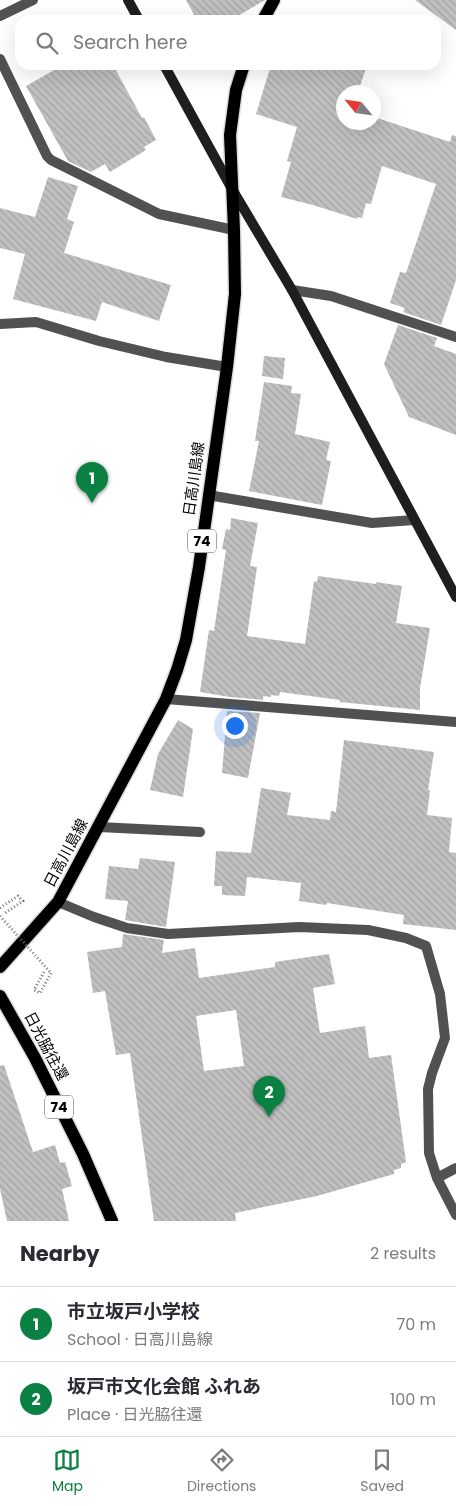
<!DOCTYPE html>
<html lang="en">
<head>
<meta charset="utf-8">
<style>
	body { margin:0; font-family:Poppins,"Noto Sans JP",sans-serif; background:#f7f7f7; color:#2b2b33 }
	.compass { position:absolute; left:336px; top:85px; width:45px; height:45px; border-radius:50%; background:#fff; box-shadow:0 5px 20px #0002; rotate:299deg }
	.you { position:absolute; left:234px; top:725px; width:18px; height:18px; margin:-12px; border:4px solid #fff; border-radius:50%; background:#1a73e8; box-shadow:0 0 0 8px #1a73e833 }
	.badge { display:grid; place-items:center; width:32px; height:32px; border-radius:50%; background:#0b8043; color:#fff; font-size:16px; font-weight:700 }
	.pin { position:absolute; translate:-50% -41px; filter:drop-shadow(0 1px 2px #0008) }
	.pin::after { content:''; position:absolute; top:26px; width:18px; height:15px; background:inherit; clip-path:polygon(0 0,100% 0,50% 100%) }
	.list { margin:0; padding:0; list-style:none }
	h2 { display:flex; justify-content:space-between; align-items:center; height:65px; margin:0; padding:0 20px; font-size:21px }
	h2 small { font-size:16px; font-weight:400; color:#7c7c81 }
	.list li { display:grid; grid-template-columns:32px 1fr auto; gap:15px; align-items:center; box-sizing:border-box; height:75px; padding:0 20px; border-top:1px solid #e1e1e2 }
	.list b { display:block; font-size:19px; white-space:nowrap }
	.list p { margin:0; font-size:16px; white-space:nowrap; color:#7c7c81 }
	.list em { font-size:16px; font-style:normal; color:#7c7c81 }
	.icon { flex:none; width:28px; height:28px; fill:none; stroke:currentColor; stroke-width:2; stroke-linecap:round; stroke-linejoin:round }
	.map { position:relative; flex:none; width:456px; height:1221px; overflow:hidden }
	.search { position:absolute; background:#fff; box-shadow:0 5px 20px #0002; left:15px; right:15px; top:15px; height:55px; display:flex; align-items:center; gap:12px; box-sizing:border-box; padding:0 18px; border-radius:15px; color:#7c7c81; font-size:19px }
	.sheet { height:215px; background:#fff }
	nav { display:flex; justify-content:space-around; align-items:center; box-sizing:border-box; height:70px; border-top:1px solid #e1e1e2; background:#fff; font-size:14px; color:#7c7c81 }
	nav a { display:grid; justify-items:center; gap:2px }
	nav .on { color:#0b8043 }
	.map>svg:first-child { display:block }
</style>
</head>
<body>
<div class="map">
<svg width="456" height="1221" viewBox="0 0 456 1221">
	<defs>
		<pattern id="building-back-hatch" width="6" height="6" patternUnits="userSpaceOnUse" patternTransform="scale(1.25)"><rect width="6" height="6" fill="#c0c0c0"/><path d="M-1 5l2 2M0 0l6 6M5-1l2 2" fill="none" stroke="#a3a3a3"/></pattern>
	</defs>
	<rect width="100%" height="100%" fill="#fff"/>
	<!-- building -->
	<path fill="url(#building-back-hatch)" fill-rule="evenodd" d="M186,0H265L231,20H197Z
		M415,0H456V30Z
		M63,65H113L142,118L144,117L156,140L144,147L146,150L110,172L105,164L91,172L68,161L26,86Z
		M271,65H367L358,92H344V122H374V117L450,142L452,135L456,136V280L441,325L403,312L405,308L390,303L400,272L406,273L436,184L382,166L371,204L366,203L362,218L358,217L357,219L313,205L281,197L291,162L287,161L297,127L256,114Z
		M48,177L78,186L67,219L74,222L64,253L171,285L159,321L102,302L96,321L13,299L25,254L0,248V208L35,217Z
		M398,325L437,338L434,346L456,354V435L409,417L384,364Z
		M264,356L285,358L283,379L262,376Z
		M264,382L292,386L291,393L301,394L295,434L330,442L326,460L331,461L322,505L249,491L259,441H255Z
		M231,518L258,523L250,566L257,567L247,636L305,644L314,581L317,582L318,576L376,584V582L402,586L396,623L430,628L420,688V710L340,702V700L280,692L279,696L271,695V697L263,696V700L230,697L200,692L209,630L214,631L226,550L222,549L226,529L230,530Z
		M227,711L260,713L248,778L222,773Z
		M178,720L193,729L183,797L150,790L158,754Z
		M344,740L434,752L428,790H430L427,815L452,818L449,852L456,853V930L403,924L404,915L327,903L326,905L299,901L301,883L247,877L245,896L222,895V886H214L216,851L251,853L261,788L291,793L287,815L330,820L331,811L336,812Z
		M140,858L175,862L166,927L125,920L128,901L105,899L109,866L138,869Z
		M123,934L164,940L162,953L195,948L199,978L275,967V962L329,954L335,984L313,988L320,1033L365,1026L369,1058L391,1055L406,1162L401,1164V1168L394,1170V1174L317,1196L235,1213L236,1221H154L130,1053L116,1055L105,991L93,993L87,952L122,947ZM236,1010L244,1066L204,1071L196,1016Z
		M4,1065L33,1152L55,1145L60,1163L65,1162L72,1186L62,1189L69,1221H7L0,1189V1066Z"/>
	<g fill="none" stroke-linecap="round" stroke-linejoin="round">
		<defs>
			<path id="primary" d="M263,20L274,0
				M0,967L58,902L166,699L177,670L186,640L199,567L227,367L235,294L234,230L230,135L236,90L244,65
				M0,996L35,1058L83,1154L112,1221"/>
		</defs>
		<!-- primary casing -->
		<use href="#primary" stroke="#dbdbdb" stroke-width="15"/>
		<!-- path -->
		<path stroke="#737373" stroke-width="3" stroke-dasharray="1 2.5" stroke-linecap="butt" d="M0,908L18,896L23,901L5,913
			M44,972L34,990L40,993L51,973"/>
		<!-- lane -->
		<path stroke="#515151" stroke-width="10" d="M99,827L200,832"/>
		<!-- street -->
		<path stroke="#515151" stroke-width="10" d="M0,16L33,0
			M0,59L47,156L51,160L159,214L234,230
			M292,290L331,296L456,337
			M0,324L36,322L99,341L166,357L227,367
			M208,495L372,523L414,520
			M166,699L456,722
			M58,902L94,917L127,928L168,934L299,927L368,930L406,938L426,946L440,994L445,1038L432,1073L428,1089L429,1153L437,1178L456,1215
			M437,1178L456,1168"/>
		<!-- secondary -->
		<path stroke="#1e1e1e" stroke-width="10" d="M128,0L139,20
			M164,65L232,189L292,290L456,597"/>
		<!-- primary -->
		<use href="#primary" stroke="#000" stroke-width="12"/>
		<!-- path-bridge -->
		<path stroke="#737373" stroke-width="3" stroke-dasharray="1 2.5" stroke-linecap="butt" d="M0,916L51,973"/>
	</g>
	<g text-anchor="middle" stroke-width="4" stroke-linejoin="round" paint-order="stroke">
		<!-- shield labels -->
		<g fill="#fff" stroke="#4c4c4c" stroke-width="1">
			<rect x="188" y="529.5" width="28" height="23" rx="4"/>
			<rect x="45" y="1095.5" width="28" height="23" rx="4"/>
		</g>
		<g font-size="14" font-weight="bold" fill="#000">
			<text x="202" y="546">74</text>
			<text x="59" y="1112">74</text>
		</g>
		<!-- street labels -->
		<g font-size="15" fill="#000" stroke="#fff">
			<text transform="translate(194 479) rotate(-82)" y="5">日高川島線</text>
			<text transform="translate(66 853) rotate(-62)" y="5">日高川島線</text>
			<text transform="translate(46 1046) rotate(62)" y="5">日光脇往還</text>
		</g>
	</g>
</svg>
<svg class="compass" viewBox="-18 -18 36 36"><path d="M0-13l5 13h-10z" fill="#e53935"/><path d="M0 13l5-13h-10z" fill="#7c7c81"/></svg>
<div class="you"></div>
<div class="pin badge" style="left:92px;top:503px">1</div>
<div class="pin badge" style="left:269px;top:1117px">2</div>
<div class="search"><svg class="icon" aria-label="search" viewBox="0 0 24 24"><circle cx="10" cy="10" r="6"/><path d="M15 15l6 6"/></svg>Search here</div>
</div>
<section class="sheet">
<h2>Nearby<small>2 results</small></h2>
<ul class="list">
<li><span class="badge">1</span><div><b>市立坂戸小学校</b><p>School · 日高川島線</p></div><em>70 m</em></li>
<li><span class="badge">2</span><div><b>坂戸市文化会館 ふれあ</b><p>Place · 日光脇往還</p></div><em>100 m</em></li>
</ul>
</section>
<nav>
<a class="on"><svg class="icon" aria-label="map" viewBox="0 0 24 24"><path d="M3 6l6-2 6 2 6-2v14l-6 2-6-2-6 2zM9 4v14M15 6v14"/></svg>Map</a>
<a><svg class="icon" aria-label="directions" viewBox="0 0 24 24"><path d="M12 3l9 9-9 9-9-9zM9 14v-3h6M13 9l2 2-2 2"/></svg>Directions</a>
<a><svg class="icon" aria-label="saved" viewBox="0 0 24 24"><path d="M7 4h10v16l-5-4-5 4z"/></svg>Saved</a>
</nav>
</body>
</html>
